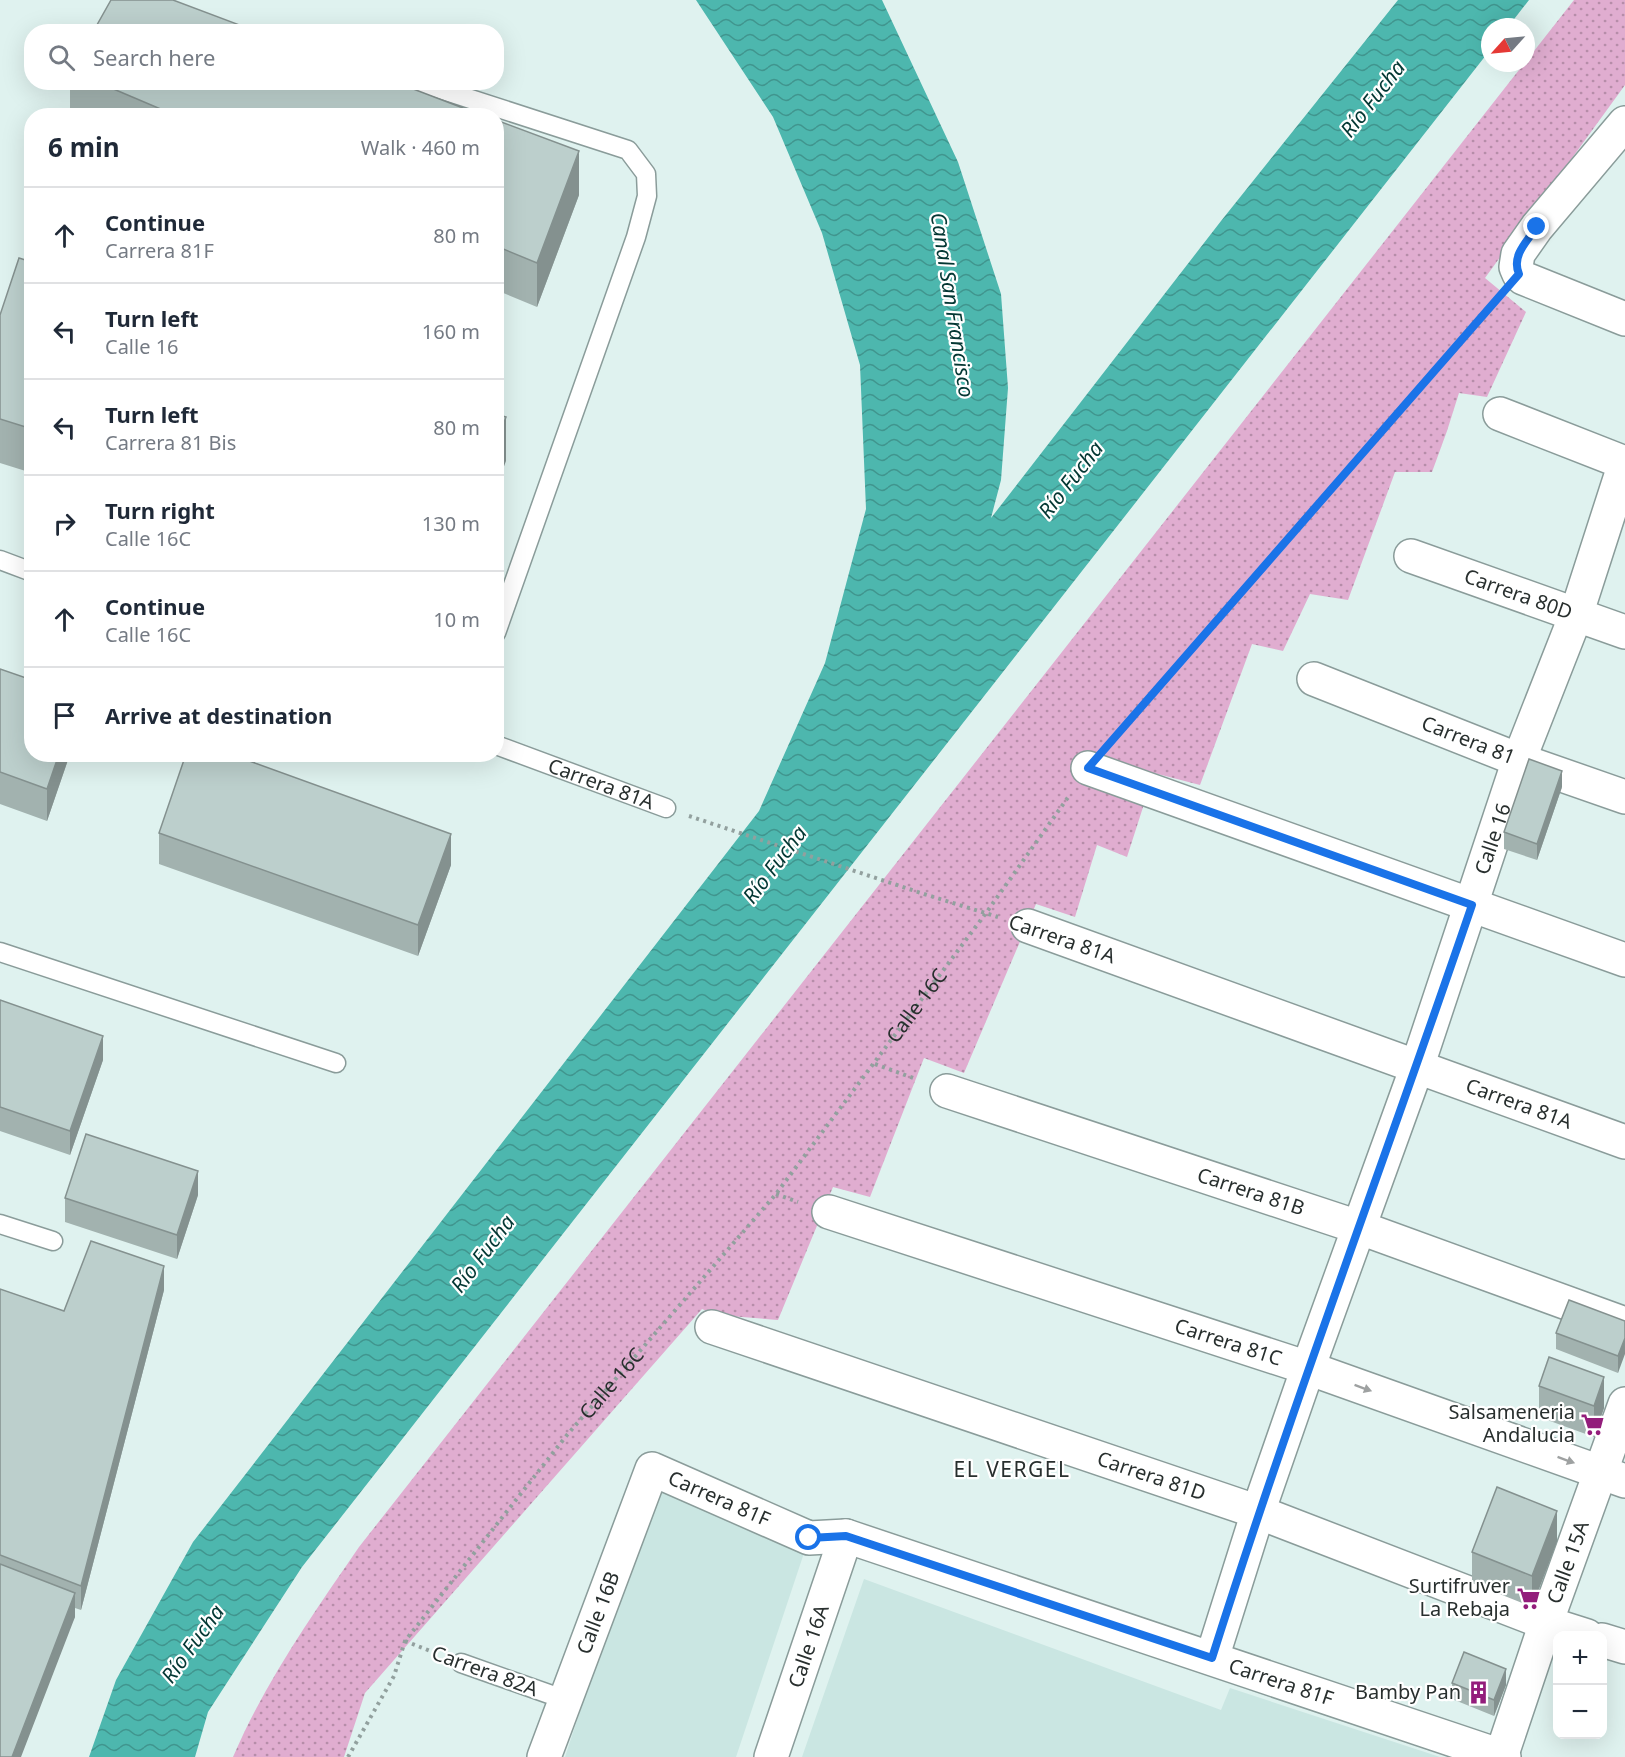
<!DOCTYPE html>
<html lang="en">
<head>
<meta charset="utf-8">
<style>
	body { margin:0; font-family:"Noto Sans",sans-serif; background:#f6f6f7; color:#1f2937 }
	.controls { position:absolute; right:18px; bottom:18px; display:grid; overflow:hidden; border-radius:12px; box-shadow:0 6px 24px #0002 }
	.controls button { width:54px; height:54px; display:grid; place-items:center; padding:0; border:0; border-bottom:2px solid #e0e1e3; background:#fff; color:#1f2937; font:30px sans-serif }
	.compass { position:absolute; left:1481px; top:18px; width:54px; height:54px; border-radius:50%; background:#fff; box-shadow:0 6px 24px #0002; rotate:243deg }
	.stop { position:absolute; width:18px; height:18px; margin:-14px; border:4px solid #1a73e8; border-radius:50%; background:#fff }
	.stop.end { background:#1a73e8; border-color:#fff; box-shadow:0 2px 6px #0008 }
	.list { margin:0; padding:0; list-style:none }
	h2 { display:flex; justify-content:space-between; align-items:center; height:78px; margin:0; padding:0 24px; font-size:26px }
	h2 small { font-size:20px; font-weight:400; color:#747a83 }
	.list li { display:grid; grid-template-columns:39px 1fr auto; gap:18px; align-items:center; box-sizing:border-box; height:96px; padding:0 24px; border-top:2px solid #e0e1e3 }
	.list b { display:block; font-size:22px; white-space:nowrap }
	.list p { margin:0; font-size:20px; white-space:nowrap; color:#747a83 }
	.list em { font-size:20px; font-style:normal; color:#747a83 }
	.icon { flex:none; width:33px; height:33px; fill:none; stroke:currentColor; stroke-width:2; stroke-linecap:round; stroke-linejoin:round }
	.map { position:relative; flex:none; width:1625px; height:1757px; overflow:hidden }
	.search { position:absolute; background:#fff; box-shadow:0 6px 24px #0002; left:24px; top:24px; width:480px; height:66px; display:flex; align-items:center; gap:15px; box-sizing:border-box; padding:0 21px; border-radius:24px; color:#747a83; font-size:22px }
	.panel { position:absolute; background:#fff; box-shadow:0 6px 24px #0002; left:24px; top:108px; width:480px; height:654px; border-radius:24px }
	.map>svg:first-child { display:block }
</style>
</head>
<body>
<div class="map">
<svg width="1625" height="1757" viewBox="0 0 1625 1757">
	<defs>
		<pattern id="grass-dots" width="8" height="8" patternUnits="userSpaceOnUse" patternTransform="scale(1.5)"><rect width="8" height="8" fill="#e0add0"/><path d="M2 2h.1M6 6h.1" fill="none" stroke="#b68da9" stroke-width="1.8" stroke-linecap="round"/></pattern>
		<pattern id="water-waves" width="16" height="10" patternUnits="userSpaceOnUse" patternTransform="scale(1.5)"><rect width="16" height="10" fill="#4db7ae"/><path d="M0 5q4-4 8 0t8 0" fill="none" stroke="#40958e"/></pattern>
	</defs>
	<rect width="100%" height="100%" fill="#dff2ef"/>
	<!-- built -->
	<path fill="#cae6e2" d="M654,1486L809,1538L736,1757H565Z
		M864,1579L1221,1710L1230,1688L1440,1757H802Z"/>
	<!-- grass -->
	<path fill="url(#grass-dots)" d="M1574,0H1625V85L1485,278L1526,312L1487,397L1459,393L1447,431L1432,472H1395L1348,600L1310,594L1283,651L1252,644L1200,785L1154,773L1127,857L1097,845L1075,917L1036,904L964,1073L924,1058L870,1197L833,1187L778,1320L717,1315L702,1309L365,1693L344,1757H233C265,1682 313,1614 359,1547Z"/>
	<!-- water -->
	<path fill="url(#water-waves)" d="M696,0H882L958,162L1001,294L1008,388L1001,480L991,518L1221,221L1398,0H1529L1508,27H1490V50L302,1567L208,1712L195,1757H89L116,1680L193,1542L759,811L825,663L866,509L860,365L822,233L773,117Z"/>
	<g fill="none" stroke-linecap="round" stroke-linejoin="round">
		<defs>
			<g id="service">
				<path d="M418,82L628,150L646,174L647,196L636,237L496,633"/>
				<path d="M0,560L32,572"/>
				<path id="s2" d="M496,745L666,808"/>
				<path d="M0,952L336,1063"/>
				<path d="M0,1224L53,1241"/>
				<path d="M461,1663L566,1700"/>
			</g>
			<g id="minor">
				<path d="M1625,123L1537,227L1518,254L1516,267L1519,274L1523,278L1625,319"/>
				<path id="s3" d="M1411,556L1625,632"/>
				<path id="s4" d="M1314,679L1519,760L1625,797"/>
				<path d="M1088,768L1625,960"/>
				<path id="s5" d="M1028,926L1625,1142"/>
				<path id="s6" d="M947,1091L1358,1227L1625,1324"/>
				<path id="s7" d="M829,1212L1308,1368L1625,1481"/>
				<path id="s8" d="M712,1327L1258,1512L1546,1623L1587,1636"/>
				<path d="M1602,1640L1625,1647"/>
				<path id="s9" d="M1212,1658L1258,1512L1308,1368L1417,1067L1519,760L1576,615L1625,463L1500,414"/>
				<path id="s10" d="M544,1757L652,1469L809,1538L846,1536L1504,1757"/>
				<path id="s11" d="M771,1757L846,1536"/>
				<path id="s12" d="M1501,1757L1546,1623L1625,1404"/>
			</g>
		</defs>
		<!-- service casing -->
		<use href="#service" stroke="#8a9c9a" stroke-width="21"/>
		<!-- minor casing -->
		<use href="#minor" stroke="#8a9c9a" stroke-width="36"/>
		<!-- path -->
		<g stroke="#92a09e" stroke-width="4" stroke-dasharray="3 4.5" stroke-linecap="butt">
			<path d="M1113,740L1498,298"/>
			<path d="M689,816L924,894L998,917"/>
			<path d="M875,1064L916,1079"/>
			<path d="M776,1194L798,1202"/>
			<path d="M405,1641L438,1654"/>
			<path id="s1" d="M348,1757L394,1676L405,1641L567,1435L776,1194L986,913L1069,796"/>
		</g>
		<!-- service -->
		<use href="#service" stroke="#fff" stroke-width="18"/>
		<!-- minor -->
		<use href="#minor" stroke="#fff" stroke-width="33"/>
	</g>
	<!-- wall -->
	<path fill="#a2b2af" d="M70,82H395L484,116H70Z
		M496,120L579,195L537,307L496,290Z
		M32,262V473L0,463V315Z
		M0,669L32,754H70L47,821L0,804Z
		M1562,787L1537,860L1504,849V832Z
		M159,833L451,865L418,956L159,864Z
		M0,1000L103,1060L70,1155L0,1131Z
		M198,1195L177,1259L65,1222V1198Z
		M0,1289L64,1311L164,1290L81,1610L75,1608V1617L0,1757Z
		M1625,1321L1618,1373L1556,1349V1333Z
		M1539,1386L1604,1408L1594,1437L1539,1417Z
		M1557,1542L1532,1607L1472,1583V1552Z
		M1452,1683L1506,1685L1494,1716L1452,1699Z"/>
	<!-- shaded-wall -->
	<path fill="#84918f" d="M579,151V195L537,307V263Z
		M506,417V461L496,488V444Z
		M59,754H70L47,821V789Z
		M1562,771V787L1537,860V844Z
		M451,834V865L418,956V925Z
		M103,1036V1060L70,1155V1131Z
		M198,1171V1195L177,1259V1235Z
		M164,1266V1290L81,1610V1586Z
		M1625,1338V1354L1618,1373V1356Z
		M1604,1377V1408L1594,1437V1406Z
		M1557,1511V1542L1532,1607V1576Z
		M75,1593V1617L21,1757H12Z
		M1506,1669V1685L1494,1716V1700Z"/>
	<!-- building -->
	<path fill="#bccfcc" stroke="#84918f" stroke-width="1.5" d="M111,0H173L258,32H93Z
		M97,82H395L484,116H177Z
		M496,120L579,151L537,263L496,246Z
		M19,258L32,262V429L0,419V315Z
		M496,414L506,417L496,444Z
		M0,669L32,680V754H59L47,789L0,772Z
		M186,754H230L451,834L418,925L159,833Z
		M1529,759L1562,771L1537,844L1504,832Z
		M0,1000L103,1036L70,1131L0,1107Z
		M86,1134L198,1171L177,1235L65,1198Z
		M91,1241L164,1266L81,1586L0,1555V1289L64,1311Z
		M1569,1300L1625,1321V1338L1618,1356L1556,1333Z
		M1549,1357L1604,1377L1594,1406L1539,1386Z
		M1497,1487L1557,1511L1532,1576L1472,1552Z
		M0,1564L75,1593L12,1757H0Z
		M1464,1652L1506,1669L1494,1700L1452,1683Z"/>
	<!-- one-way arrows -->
	<defs><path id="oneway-solid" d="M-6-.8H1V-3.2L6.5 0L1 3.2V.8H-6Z" transform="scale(1.5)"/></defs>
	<g fill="#9ea1a1">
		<use href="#oneway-solid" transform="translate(1363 1388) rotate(20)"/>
		<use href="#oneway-solid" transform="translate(1566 1460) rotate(20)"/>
	</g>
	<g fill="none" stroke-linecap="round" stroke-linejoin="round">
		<!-- route -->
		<path stroke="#1a73e8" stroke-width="8" d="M809,1538L846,1536L1212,1658C1292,1405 1386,1157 1472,905L1088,768L1519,274C1511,256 1527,241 1537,227"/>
	</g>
	<!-- icons -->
	<defs>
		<symbol id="supermarket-bare" viewBox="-9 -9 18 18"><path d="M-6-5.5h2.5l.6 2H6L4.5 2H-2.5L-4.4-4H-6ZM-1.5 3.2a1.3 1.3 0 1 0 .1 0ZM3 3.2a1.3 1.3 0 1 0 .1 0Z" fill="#931d7b" stroke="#fff" stroke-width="2.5" paint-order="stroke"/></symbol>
		<symbol id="building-bare" viewBox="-9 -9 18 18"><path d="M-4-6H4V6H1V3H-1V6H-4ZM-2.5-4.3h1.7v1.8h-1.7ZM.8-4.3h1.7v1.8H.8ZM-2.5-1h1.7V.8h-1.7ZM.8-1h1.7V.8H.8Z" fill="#931d7b" stroke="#fff" stroke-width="2.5" paint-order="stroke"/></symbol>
	</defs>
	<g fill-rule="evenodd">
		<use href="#supermarket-bare" x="1576" y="1408" width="33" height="33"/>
		<use href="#supermarket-bare" x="1512" y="1582" width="33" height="33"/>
		<use href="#building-bare" x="1462" y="1676" width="33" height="33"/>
	</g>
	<g text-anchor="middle" stroke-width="4.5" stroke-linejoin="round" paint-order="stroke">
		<!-- street labels -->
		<g font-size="20" fill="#282f2e" stroke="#fff">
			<text dy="7" stroke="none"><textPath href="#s3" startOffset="114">Carrera 80D</textPath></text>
			<text dy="7" stroke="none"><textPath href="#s4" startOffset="166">Carrera 81</textPath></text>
			<text dy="7" stroke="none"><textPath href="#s2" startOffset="112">Carrera 81A</textPath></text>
			<text dy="7" stroke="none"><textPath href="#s9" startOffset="866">Calle 16</textPath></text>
			<text transform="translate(1062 939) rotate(19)" y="7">Carrera 81A</text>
			<text dy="7" stroke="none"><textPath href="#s1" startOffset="946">Calle 16C</textPath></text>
			<text dy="7" stroke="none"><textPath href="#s5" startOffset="522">Carrera 81A</textPath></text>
			<text dy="7" stroke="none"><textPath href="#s6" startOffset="320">Carrera 81B</textPath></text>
			<text dy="7" stroke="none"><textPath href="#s7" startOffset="420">Carrera 81C</textPath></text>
			<text dy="7" stroke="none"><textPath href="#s1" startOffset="460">Calle 16C</textPath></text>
			<text dy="7" stroke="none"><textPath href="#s8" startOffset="464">Carrera 81D</textPath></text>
			<text dy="7" stroke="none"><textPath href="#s10" startOffset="381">Carrera 81F</textPath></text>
			<text dy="7" stroke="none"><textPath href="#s12" startOffset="206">Calle 15A</textPath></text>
			<text dy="7" stroke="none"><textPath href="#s10" startOffset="154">Calle 16B</textPath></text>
			<text dy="7" stroke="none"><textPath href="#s11" startOffset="117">Calle 16A</textPath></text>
			<text transform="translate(485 1671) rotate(20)" y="7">Carrera 82A</text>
			<text dy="7" stroke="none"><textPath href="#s10" startOffset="975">Carrera 81F</textPath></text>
		</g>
		<!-- poi labels -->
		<g font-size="20" fill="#282f2e" stroke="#fff" text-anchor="end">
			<text x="1575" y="1419">Salsameneria<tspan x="1575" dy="23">Andalucia</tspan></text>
			<text x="1510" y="1593">Surtifruver<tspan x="1510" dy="23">La Rebaja</tspan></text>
			<text x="1461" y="1699">Bamby Pan</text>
		</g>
		<!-- water labels -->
		<g font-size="21" font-style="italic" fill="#033733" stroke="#fff">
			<text transform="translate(1373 99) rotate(-52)" y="7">Río Fucha</text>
			<text transform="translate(952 305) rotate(81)" y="7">Canal San Francisco</text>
			<text transform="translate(1071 480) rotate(-52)" y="7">Río Fucha</text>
			<text transform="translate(775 865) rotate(-53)" y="7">Río Fucha</text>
			<text transform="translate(483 1254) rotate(-53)" y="7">Río Fucha</text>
			<text transform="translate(193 1644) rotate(-54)" y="7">Río Fucha</text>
		</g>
		<!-- neighbourhood labels -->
		<g font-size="21" letter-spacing="1.5" fill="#282f2e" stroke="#fff">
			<text x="1012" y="1477">EL VERGEL</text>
		</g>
	</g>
</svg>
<div class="controls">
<button>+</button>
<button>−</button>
</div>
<svg class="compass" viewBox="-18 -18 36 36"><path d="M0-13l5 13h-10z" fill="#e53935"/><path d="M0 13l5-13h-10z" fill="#747a83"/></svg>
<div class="stop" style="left:809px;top:1538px"></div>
<div class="stop end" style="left:1537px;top:227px"></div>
<div class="search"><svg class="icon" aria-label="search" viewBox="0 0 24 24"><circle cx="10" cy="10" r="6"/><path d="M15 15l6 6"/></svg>Search here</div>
<section class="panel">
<h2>6 min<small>Walk · 460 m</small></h2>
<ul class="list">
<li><svg class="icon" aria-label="ahead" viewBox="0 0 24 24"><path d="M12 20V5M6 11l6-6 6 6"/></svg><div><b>Continue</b><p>Carrera 81F</p></div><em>80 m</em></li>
<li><svg class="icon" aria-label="left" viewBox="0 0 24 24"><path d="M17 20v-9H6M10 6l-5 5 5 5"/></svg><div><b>Turn left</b><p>Calle 16</p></div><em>160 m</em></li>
<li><svg class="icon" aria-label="left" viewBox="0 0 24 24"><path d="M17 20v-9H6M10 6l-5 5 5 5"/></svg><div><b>Turn left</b><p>Carrera 81 Bis</p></div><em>80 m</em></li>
<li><svg class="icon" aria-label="right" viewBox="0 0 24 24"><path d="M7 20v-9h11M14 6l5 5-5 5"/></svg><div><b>Turn right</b><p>Calle 16C</p></div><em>130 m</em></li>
<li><svg class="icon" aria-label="ahead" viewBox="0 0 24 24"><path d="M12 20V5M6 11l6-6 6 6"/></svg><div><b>Continue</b><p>Calle 16C</p></div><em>10 m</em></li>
<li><svg class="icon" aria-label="arrive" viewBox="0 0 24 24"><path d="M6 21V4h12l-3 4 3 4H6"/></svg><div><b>Arrive at destination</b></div></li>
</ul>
</section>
</div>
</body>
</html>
